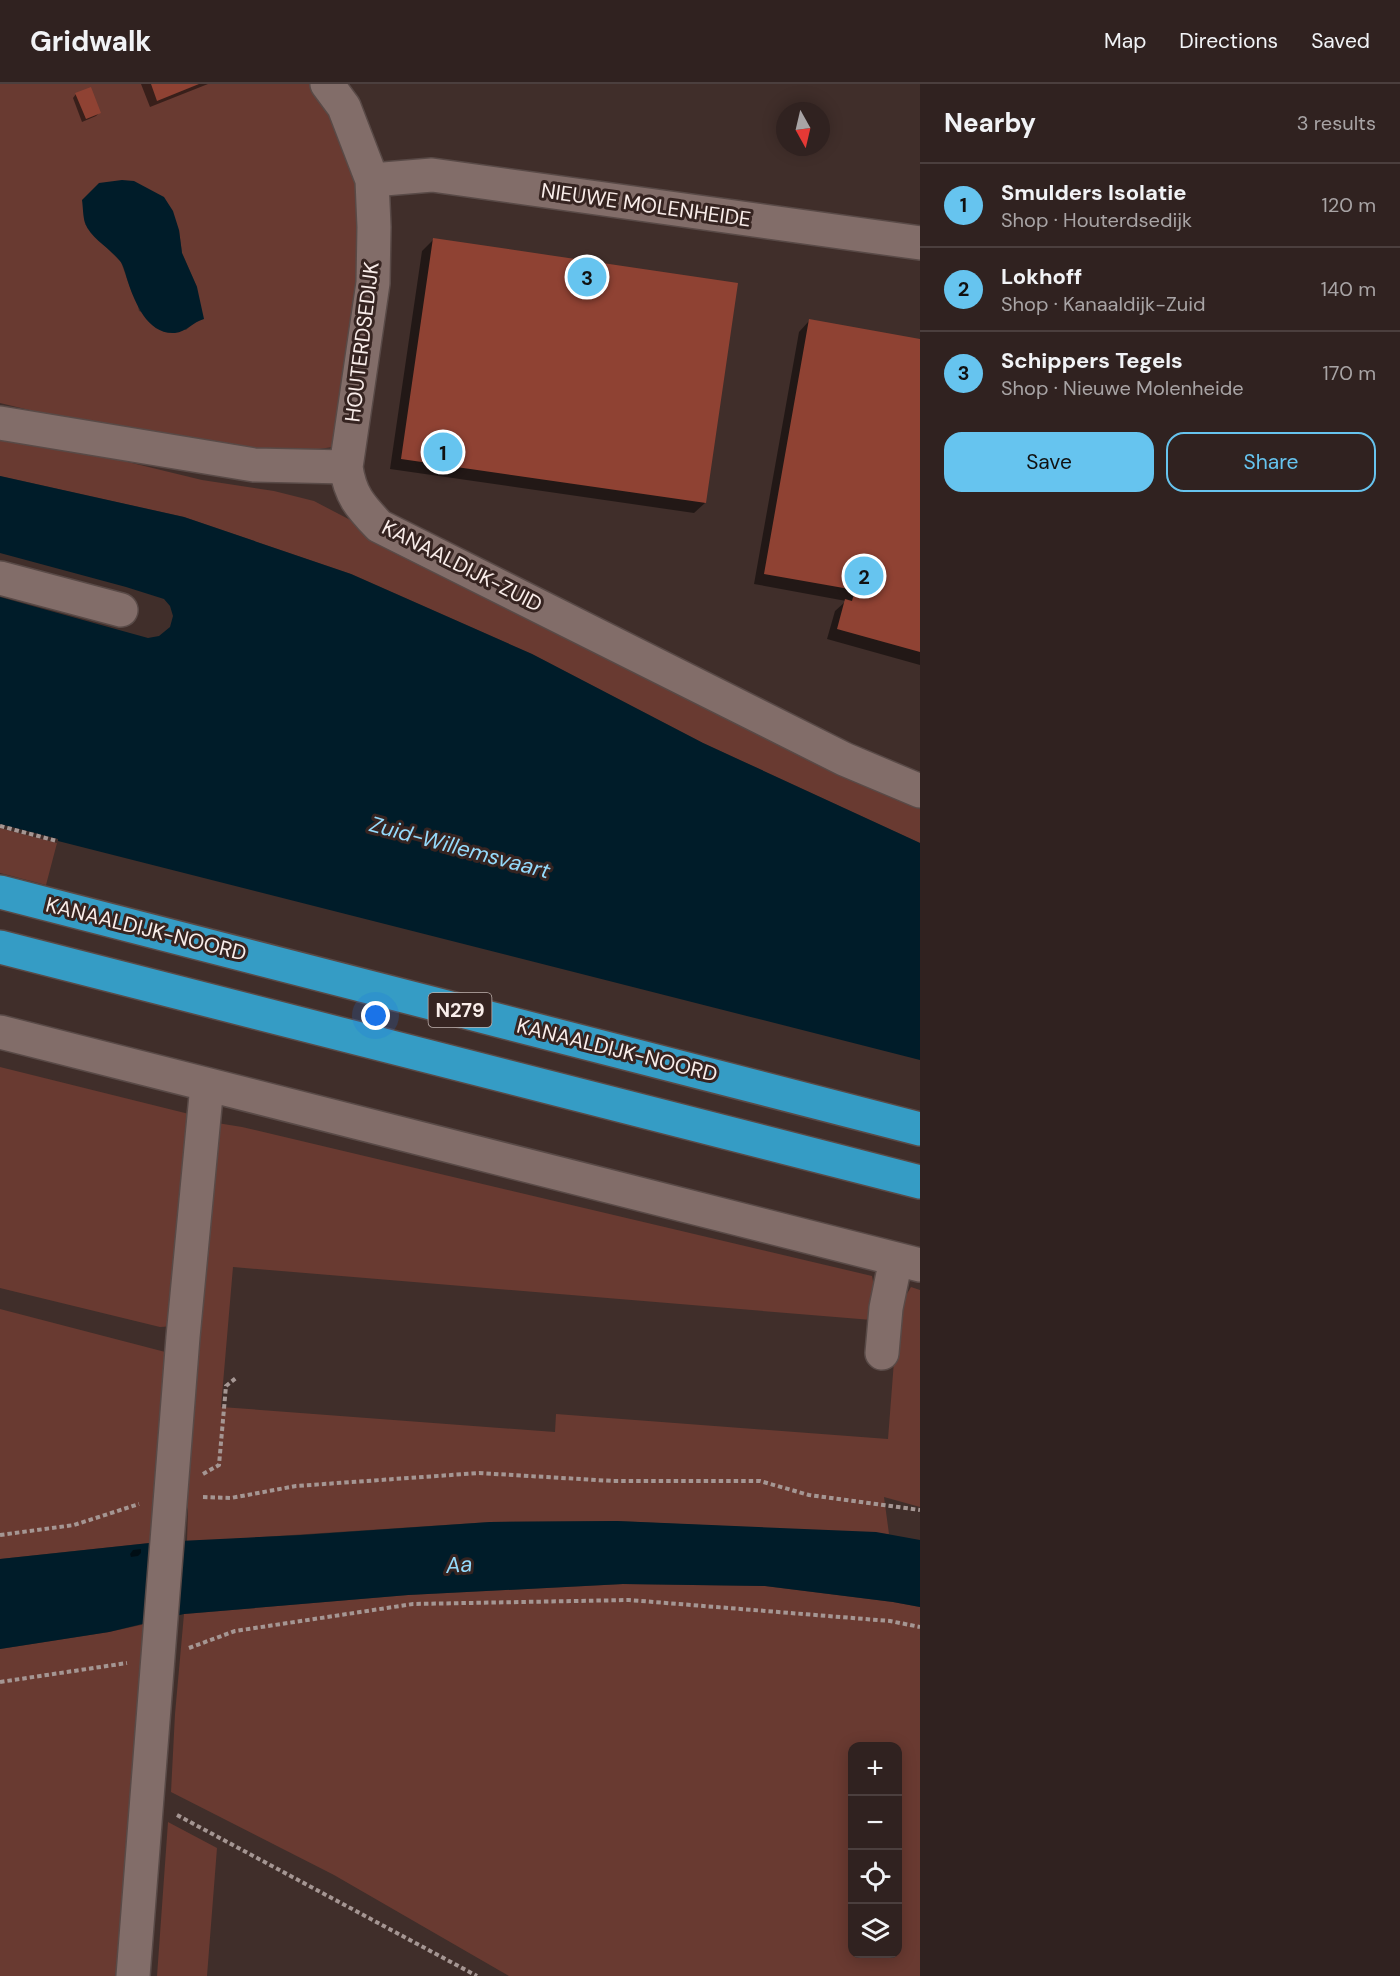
<!DOCTYPE html>
<html lang="en">
<head>
<meta charset="utf-8">
<style>
	body { margin:0; font-family:"DM Sans",sans-serif; background:#382a29; color:#f1f3f6 }
	.controls { position:absolute; right:18px; bottom:18px; display:grid; overflow:hidden; border-radius:12px; box-shadow:0 3px 15px #0003 }
	.controls button { width:54px; height:54px; display:grid; place-items:center; padding:0; border:0; border-bottom:2px solid #4b3f3e; background:#302220; color:#f1f3f6; font:30px sans-serif }
	.compass { position:absolute; left:776px; top:18px; width:54px; height:54px; border-radius:50%; background:#302220; box-shadow:0 3px 15px #0003; rotate:172deg }
	.you { position:absolute; left:376px; top:932px; width:21px; height:21px; margin:-15px; border:4px solid #fff; border-radius:50%; background:#1a73e8; box-shadow:0 0 0 9px #1a73e833 }
	.badge { display:grid; place-items:center; width:39px; height:39px; border-radius:50%; background:#66c4ef; color:#111; font-size:20px; font-weight:700 }
	.pin { position:absolute; translate:-50% -50%; border:3px solid #fff; box-shadow:0 2px 6px #0006 }
	.list { margin:0; padding:0; list-style:none }
	h2 { display:flex; justify-content:space-between; align-items:center; height:78px; margin:0; padding:0 24px; font-size:26px }
	h2 small { font-size:20px; font-weight:400; color:#a8a4a5 }
	.list li { display:grid; grid-template-columns:39px 1fr auto; gap:18px; align-items:center; box-sizing:border-box; height:84px; padding:0 24px; border-top:2px solid #4b3f3e }
	.list b { display:block; font-size:22px; white-space:nowrap }
	.list p { margin:0; font-size:20px; white-space:nowrap; color:#a8a4a5 }
	.list em { font-size:20px; font-style:normal; color:#a8a4a5 }
	.actions { display:flex; gap:12px; padding:18px 24px }
	.actions a { flex:1; padding:14px 0; border:2px solid #66c4ef; border-radius:18px; text-align:center; font-size:21px; color:#66c4ef }
	.actions .main { background:#66c4ef; color:#111 }
	.icon { flex:none; width:33px; height:33px; fill:none; stroke:currentColor; stroke-width:2; stroke-linecap:round; stroke-linejoin:round }
	.map { position:relative; flex:none; width:920px; height:1892px; overflow:hidden }
	header { display:flex; align-items:center; gap:36px; box-sizing:border-box; height:84px; padding:0 30px; background:#302220; border-bottom:2px solid #4b3f3e }
	header strong { font-size:28px }
	nav { display:flex; gap:33px; margin-inline-start:auto; font-size:21px }
	main { display:flex }
	aside { flex:1; background:#302220 }
	.map>svg:first-child { display:block }
</style>
</head>
<body>
<header>
<strong>Gridwalk</strong>
<nav><a>Map</a><a>Directions</a><a>Saved</a></nav>
</header>
<main>
<div class="map">
<svg width="920" height="1892" viewBox="0 0 920 1892">
	<rect width="100%" height="100%" fill="#402e2a"/>
	<!-- green -->
	<path fill="#693a31" fill-rule="evenodd" d="M0,0H315L341,47L355,94L360,139V186L333,363L283,370L92,341L0,319ZM85,140L179,146L182,169L197,203L196,237L186,246L139,227L137,217L132,209L121,178L93,150Z
		M0,347L202,396L274,407L314,417L549,540L920,718V759L703,659L532,570L351,490L184,433L0,392Z
		M0,744L57,759L46,801L0,789Z
		M0,983L189,1030L176,1242L160,1243L0,1204Z
		M211,1038L242,1043L872,1192L875,1208L872,1236L233,1183L221,1323L555,1348L556,1330L888,1355L898,1225L911,1203L920,1206V1423L884,1413L889,1450L617,1437L490,1438L187,1458L188,1426L180,1400Z
		M0,1225L173,1270L159,1458L0,1475Z
		M623,1500L765,1502L893,1518L920,1523V1892H509L334,1791L171,1708L175,1630L184,1530L408,1511ZM852,1662H898V1870H852Z
		M150,1539L120,1892H0V1565L109,1548Z
		M168,1738L217,1764L207,1892H157Z"/>
	<!-- water -->
	<path fill="#001c29" d="M122,96L134,97L164,113L173,127L179,146L182,169L197,203L204,235C193,238 186,248 175,249C148,251 135,219 128,198C126,192 124,182 120,177C110,164 91,155 85,139C83,133 83,123 82,116L99,99Z
		M0,392L184,433L351,490L532,570L703,659L920,759V976L58,757V755L0,740V513L148,554L159,552L170,543L173,532L170,522L164,515L126,503L0,469Z
		M617,1437L876,1448L920,1456V1523L893,1518L765,1502L623,1500L408,1511L184,1530L109,1548L0,1565V1475L159,1458L301,1451L490,1438Z"/>
	<!-- shadow -->
	<path fill="#0007" d="M141,0H208L150,23Z
		M76,10L99,29L96,32L82,38L73,14Z
		M433,156L705,419L694,429L390,385L422,167Z
		M809,237L920,257V581L827,555L835,527L846,517L754,500L799,248Z
		M141,1465V1469L138,1472L131,1473L130,1470L133,1466Z"/>
	<!-- building -->
	<path fill="#8f4233" d="M151,0H199L157,17Z
		M91,3L101,29L86,35L75,9Z
		M433,154L738,199L706,419L401,375Z
		M809,235L920,255V568L837,545L845,515L852,517L855,506L764,490Z"/>
	<g fill="none" stroke-linecap="round" stroke-linejoin="round">
		<defs>
			<path id="minor" d="M327,0L344,23L372,96L374,143L373,199L346,383C350,411 360,422 379,442L844,675L920,707
				M372,96L432,91L920,159
				M0,339L254,381L346,383
				M0,494L121,526
				M0,948L920,1181
				M882,1269L886,1224L896,1175
				M133,1892L183,1253L207,1001"/>
			<path id="highway" d="M0,808L920,1045
				M0,863L920,1098"/>
		</defs>
		<!-- minor casing -->
		<use href="#minor" stroke="#594a47" stroke-width="36"/>
		<!-- highway casing -->
		<use href="#highway" stroke="#594a47" stroke-width="36"/>
		<!-- path -->
		<path stroke="#a59693" stroke-width="4" stroke-dasharray="4.5 3" stroke-linecap="butt" d="M0,742L57,757
			M203,1390L219,1381L226,1302L236,1294
			M203,1413L231,1414L296,1402L479,1389L613,1397H760L809,1411L920,1426
			M0,1451L74,1441L139,1420
			M189,1564L235,1547L413,1520L629,1516L890,1537L920,1543
			M0,1598L127,1579
			M177,1731L477,1892"/>
		<!-- minor -->
		<use href="#minor" stroke="#826d69" stroke-width="33"/>
		<!-- highway -->
		<use href="#highway" stroke="#359cc5" stroke-width="33"/>
	</g>
	<g text-anchor="middle" stroke-width="6" stroke-linejoin="round" paint-order="stroke">
		<!-- shield labels -->
		<rect fill="#362421" stroke="#beb1ae" stroke-width="1.5" x="428.5" y="909" width="63" height="34" rx="4.5"/>
		<g font-size="20" font-weight="bold" fill="#f9edea">
			<text x="460" y="933">N279</text>
		</g>
		<!-- street labels -->
		<g font-size="21" fill="#f9edea" stroke="#362421">
			<text transform="translate(646 121) rotate(8)" y="7">NIEUWE MOLENHEIDE</text>
			<text transform="translate(362 258) rotate(-83)" y="7">HOUTERDSEDIJK</text>
			<text transform="translate(462 482) rotate(27)" y="7">KANAALDIJK-ZUID</text>
			<text transform="translate(146 845) rotate(14)" y="7">KANAALDIJK-NOORD</text>
			<text transform="translate(617 966) rotate(14)" y="7">KANAALDIJK-NOORD</text>
		</g>
		<!-- water labels -->
		<g font-size="22" font-style="italic" fill="#95dafb" stroke="#362421">
			<text transform="translate(460 763) rotate(15)" y="8">Zuid-Willemsvaart</text>
			<text transform="translate(459 1480) rotate(-4)" y="8">Aa</text>
		</g>
	</g>
</svg>
<div class="controls">
<button>+</button>
<button>−</button>
<button><svg class="icon" aria-label="locate" viewBox="0 0 24 24"><circle cx="12" cy="12" r="6"/><path d="M12 2v4M12 18v4M2 12h4M18 12h4"/></svg></button>
<button><svg class="icon" aria-label="layers" viewBox="0 0 24 24"><path d="M12 4l9 5-9 5-9-5zM3 14l9 5 9-5"/></svg></button>
</div>
<svg class="compass" viewBox="-18 -18 36 36"><path d="M0-13l5 13h-10z" fill="#e53935"/><path d="M0 13l5-13h-10z" fill="#a8a4a5"/></svg>
<div class="you"></div>
<div class="pin badge" style="left:443px;top:368px">1</div>
<div class="pin badge" style="left:864px;top:492px">2</div>
<div class="pin badge" style="left:587px;top:193px">3</div>
</div>
<aside>
<h2>Nearby<small>3 results</small></h2>
<ul class="list">
<li><span class="badge">1</span><div><b>Smulders Isolatie</b><p>Shop · Houterdsedijk</p></div><em>120 m</em></li>
<li><span class="badge">2</span><div><b>Lokhoff</b><p>Shop · Kanaaldijk-Zuid</p></div><em>140 m</em></li>
<li><span class="badge">3</span><div><b>Schippers Tegels</b><p>Shop · Nieuwe Molenheide</p></div><em>170 m</em></li>
</ul>
<div class="actions"><a class="main">Save</a><a>Share</a></div>
</aside>
</main>
</body>
</html>
